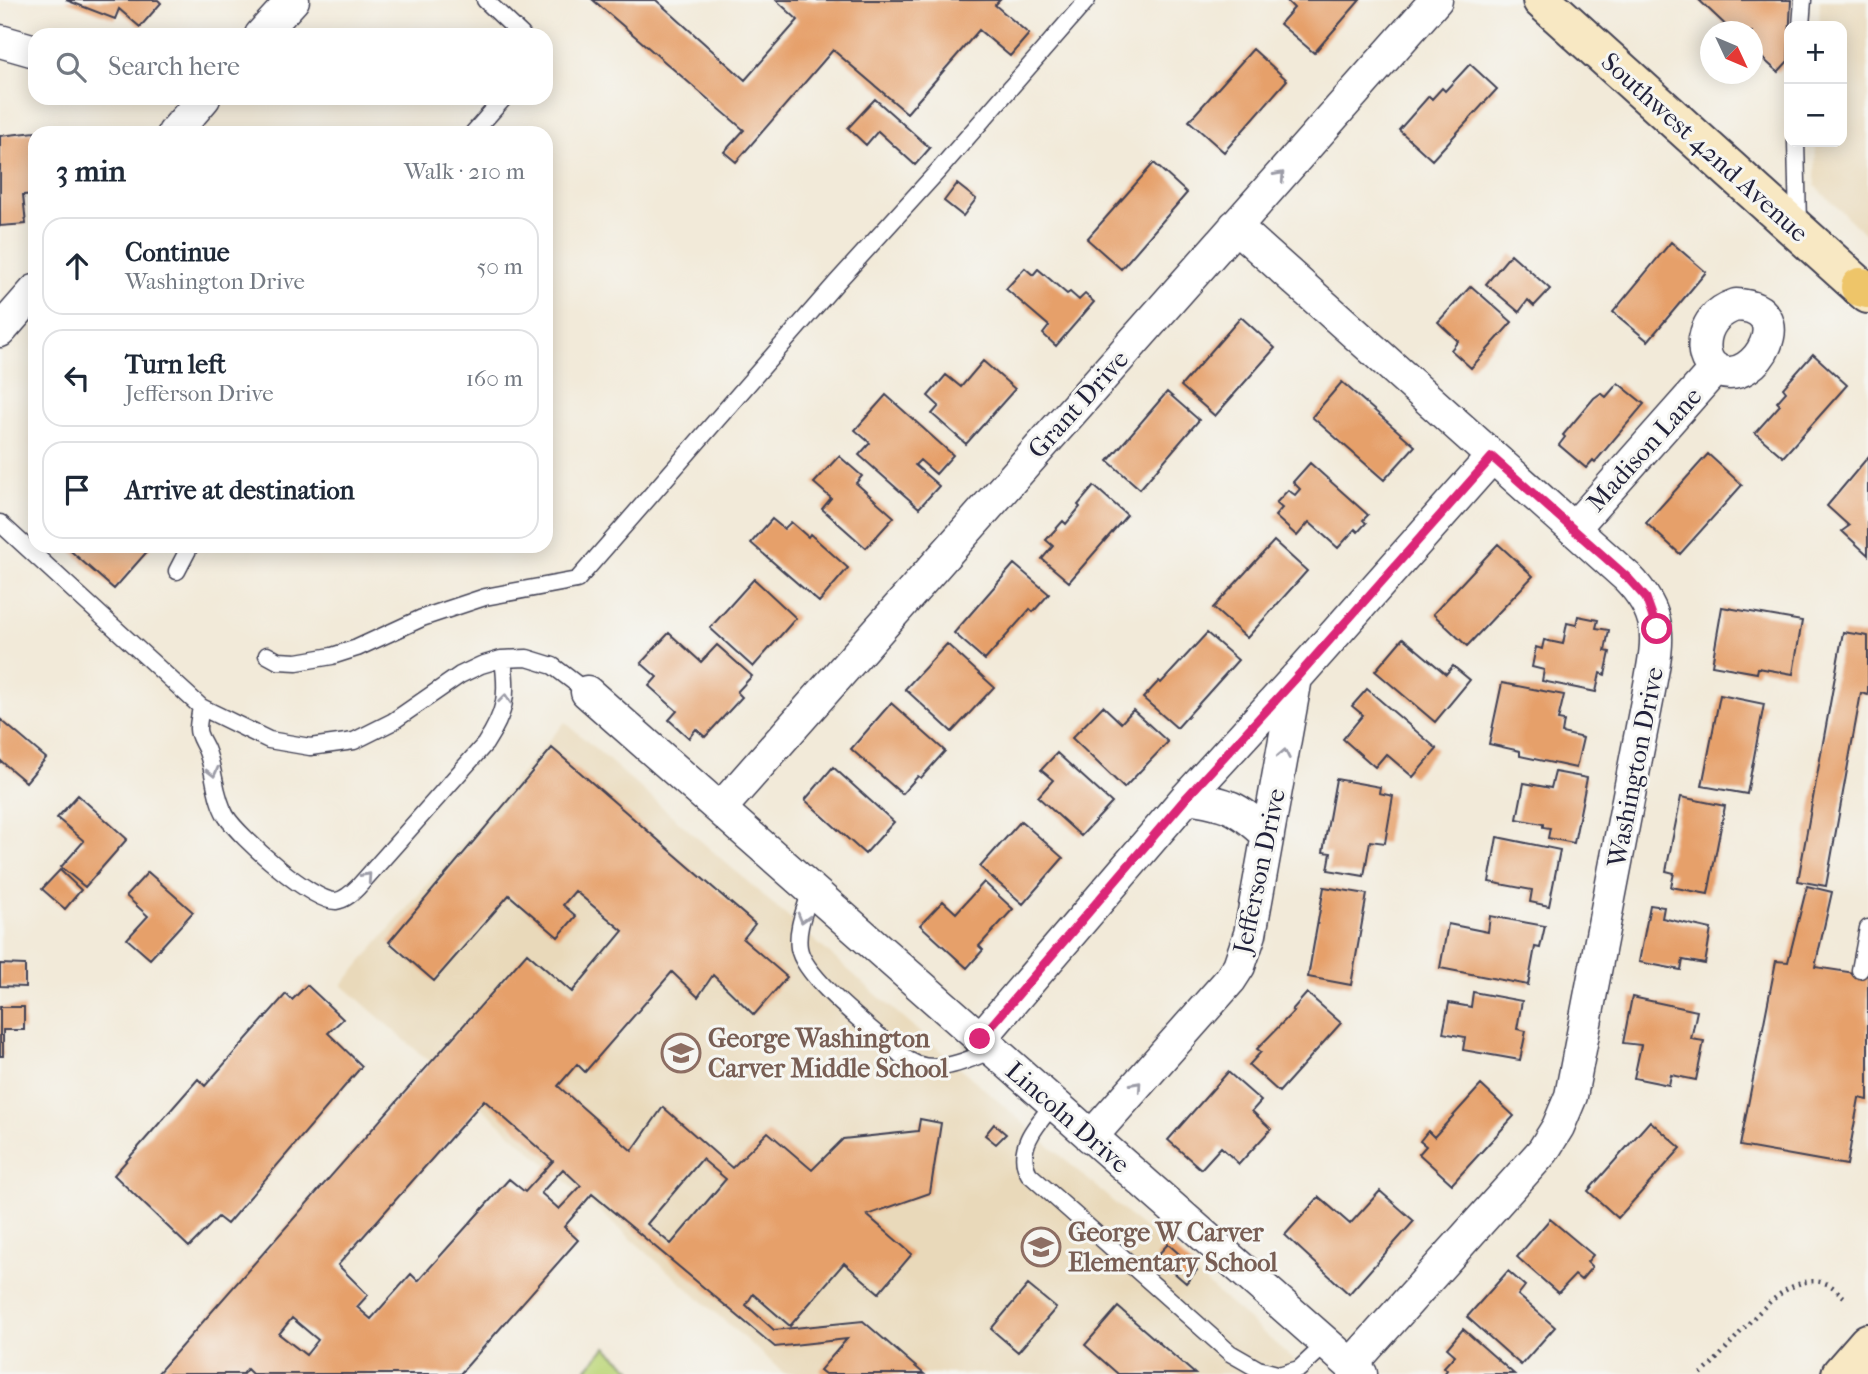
<!DOCTYPE html>
<html lang="en">
<head>
<meta charset="utf-8">
<style>
	body { margin:0; font-family:"IM FELL French Canon",serif; background:#f2f2f3; color:#1f2937 }
	.controls { position:absolute; right:21px; top:21px; display:grid; overflow:hidden; border-radius:14px; box-shadow:0 4px 18px #0003 }
	.controls button { width:63px; height:63px; display:grid; place-items:center; padding:0; border:0; border-bottom:2px solid #e0e1e3; background:#fff; color:#1f2937; font:35px sans-serif }
	.compass { position:absolute; left:1700px; top:21px; width:63px; height:63px; border-radius:50%; background:#fff; box-shadow:0 4px 18px #0003; rotate:134deg }
	.stop { position:absolute; width:21px; height:21px; margin:-16px; border:5px solid #db2777; border-radius:50%; background:#fff }
	.stop.end { background:#db2777; border-color:#fff; box-shadow:0 2px 7px #0008 }
	.list { margin:0; padding:0; list-style:none }
	h2 { display:flex; justify-content:space-between; align-items:center; height:91px; margin:0; padding:0 28px; font-size:30px }
	h2 small { font-size:23px; font-weight:400; color:#747a83 }
	.list li { display:grid; grid-template-columns:46px 1fr auto; gap:21px; align-items:center; box-sizing:border-box; height:98px; margin:0 14px 14px; padding:0 14px; border:2px solid #e0e1e3; border-radius:21px }
	.list b { display:block; font-size:26px; white-space:nowrap }
	.list p { margin:0; font-size:23px; white-space:nowrap; color:#747a83 }
	.list em { font-size:23px; font-style:normal; color:#747a83 }
	.icon { flex:none; width:38px; height:38px; fill:none; stroke:currentColor; stroke-width:2; stroke-linecap:round; stroke-linejoin:round }
	.map { position:relative; flex:none; width:1868px; height:1374px; overflow:hidden }
	.search { position:absolute; background:#fff; box-shadow:0 4px 18px #0003; left:28px; top:28px; width:525px; height:77px; display:flex; align-items:center; gap:18px; box-sizing:border-box; padding:0 24px; border-radius:21px; color:#747a83; font-size:26px }
	.panel { position:absolute; background:#fff; box-shadow:0 4px 18px #0003; left:28px; top:126px; width:525px; height:427px; border-radius:21px }
	.map>svg:first-child { display:block }
</style>
</head>
<body>
<div class="map">
<svg width="1868" height="1374" viewBox="0 0 1868 1374">
	<rect width="100%" height="100%" fill="#f6f6f2"/>
	<filter id="ink" filterUnits="userSpaceOnUse"><feTurbulence type="fractalNoise" baseFrequency=".0143" numOctaves="2"/><feDisplacementMap in="SourceGraphic" scale="14" xChannelSelector="R" yChannelSelector="G"/><feConvolveMatrix kernelMatrix="1 2 1 2 8 2 1 2 1" color-interpolation-filters="sRGB"/></filter>
	<filter id="wash" filterUnits="userSpaceOnUse"><feTurbulence type="fractalNoise" baseFrequency=".00686" numOctaves="4" result="noise"/><feDisplacementMap in="SourceGraphic" scale="28" xChannelSelector="R" yChannelSelector="G"/><feGaussianBlur stdDeviation="1.57" result="paint"/><feColorMatrix in="noise" values="0 0 0 0 0 0 0 0 0 0 0 0 0 0 0 0 0 1.4 0 .05"/><feComposite in="paint" operator="in"/></filter>
	<g filter="url(#wash)">
		<rect width="100%" height="100%" fill="#f2ead9"/>
		<!-- built -->
		<path fill="#e9d9ba" d="M1820,0H1868V237L1815,186L1816,142H1842V26H1819Z
			M565,722L1310,1374H785L342,985Z"/>
		<!-- green -->
		<path fill="#bdd77c" stroke="#707c5c" stroke-width="2" d="M606,1347L637,1374H582Z"/>
		<g id="blocks">
			<!-- building -->
			<path fill="#e6a06b" fill-rule="evenodd" d="M66,0H158L161,3L140,27L119,9L115,19Z
				M593,0H656L745,80L798,20L776,0H1000L995,5L1029,34L1010,56L979,30L907,113L833,50L736,162L724,152L744,130Z
				M1286,0H1360L1314,53L1280,24L1294,8Z
				M1699,0H1791L1788,61L1778,72L1752,49V32H1733Z
				M1253,49L1287,80L1224,152L1189,121Z
				M1470,64L1497,89L1432,160L1399,130L1429,96L1432,99L1442,88L1445,91Z
				M875,99L930,148L915,165L878,131L866,145L848,128Z
				M35,132V194L23,195L26,224L0,226V136Z
				M1154,163L1187,193L1121,269L1087,239Z
				M957,184L976,199L963,216L944,201Z
				M1671,242L1706,272L1648,341L1613,312Z
				M1511,254L1550,289L1534,306L1528,300L1519,312L1486,284Z
				M1025,268L1033,275L1038,269L1067,294L1070,292L1079,300L1085,294L1094,302L1056,346L1043,334L1049,326L1006,289Z
				M1471,286L1512,322L1471,368L1451,350L1458,341L1438,322Z
				M1241,317L1275,348L1215,416L1181,386Z
				M1813,354L1847,385L1783,457L1755,433L1780,405L1777,402L1786,392L1783,388Z
				M983,361L1015,389L966,444L932,414L939,406L928,396L946,375L961,387Z
				M1342,382L1415,446L1384,480L1312,417Z
				M1618,383L1644,404L1595,462L1593,460L1586,468L1559,445L1565,437L1563,435L1594,398L1601,393L1606,397Z
				M1167,392L1199,420L1140,489L1108,461Z
				M886,395L953,455L936,474L920,460L915,465L939,486L919,508L859,455L870,443L855,430Z
				M1708,454L1742,485L1680,554L1646,523Z
				M839,456L862,476L856,483L894,517L866,548L822,509L831,498L814,483Z
				M1868,457V555L1842,531L1849,526L1827,506Z
				M1310,463L1368,515L1363,520L1366,523L1358,532L1355,529L1338,548L1309,522L1297,536L1275,516L1282,508L1276,503L1288,490L1295,495L1300,489L1293,482Z
				M1094,486L1127,515L1069,582L1042,559L1053,546L1046,540L1063,521L1066,524L1080,507L1078,505Z
				M772,519L784,529L791,522L808,537L810,534L848,568L819,602L751,543Z
				M1274,541L1307,571L1247,638L1213,608Z
				M1498,544L1533,576L1467,646L1433,614Z
				M65,546H152L114,589Z
				M1014,564L1049,594L1033,612L1030,609L985,660L954,633Z
				M754,579L796,618L753,667L710,628Z
				M1722,607L1802,621L1793,674L1758,668L1757,673L1712,665Z
				M1578,616L1598,620L1596,628L1609,630L1605,651L1610,652L1605,675L1600,673L1596,692L1542,681L1544,670L1532,667L1536,647L1542,649L1544,640L1563,644L1567,623L1576,625Z
				M1843,632L1868,636V695L1861,693L1826,886L1798,881Z
				M669,633L701,662L717,645L752,676L737,692L742,697L705,737L696,729L689,738L669,720L677,711L649,686L657,677L641,663Z
				M1207,633L1238,660L1177,728L1143,698L1159,681L1161,683Z
				M1403,638L1446,674L1453,666L1470,680L1435,722L1375,671Z
				M947,644L994,687L952,732L905,689Z
				M1502,683L1564,695L1558,720L1564,721L1562,733L1583,738L1576,768L1520,756V751L1489,744Z
				M1367,689L1437,749L1413,777L1386,754L1375,767L1343,739L1363,715L1352,706Z
				M1720,695L1764,704L1747,794L1702,786Z
				M891,703L945,751L921,778L918,776L902,794L851,749Z
				M1103,706L1121,723L1133,710L1168,742L1124,788L1072,738Z
				M0,719L46,758L26,782L1,761L0,763Z
				M552,748L755,924L743,939L787,977L754,1015L713,975L698,997L672,972L585,1072L577,1064L558,1086L632,1151L663,1107L732,1168L768,1132L812,1170L843,1139L918,1131L920,1119L941,1123L930,1193L867,1215L912,1254L879,1293L844,1263L790,1326L753,1294L746,1305L774,1330L863,1321L924,1374H825L820,1370L847,1339L775,1347L592,1194L564,1227L578,1240L460,1374H252L247,1369L243,1374H157L527,953L572,992L623,931L575,891L563,905L576,916L558,937L509,895L434,981L389,942ZM484,1100L553,1161L525,1192L509,1179L418,1281L411,1274L371,1319L357,1307L368,1295L338,1265ZM702,1159L726,1179L671,1244L647,1224ZM563,1169L581,1186L559,1209L541,1193ZM292,1318L318,1340L306,1355L279,1334Z
				M1057,753L1112,803L1081,836L1038,797L1053,780L1041,770Z
				M833,767L894,822L865,854L805,800Z
				M1555,772L1587,778L1574,843L1548,838L1550,828L1543,827V824L1517,819L1524,783L1551,788Z
				M1336,779L1380,787L1379,793L1393,796L1385,843L1370,841L1364,876L1328,870L1331,853L1323,852Z
				M78,795L127,839L85,887L61,867L84,841L57,818Z
				M1681,797L1725,806L1708,894L1671,887L1674,873L1666,871Z
				M1021,821L1063,858L1023,904L980,867Z
				M1497,837L1560,850L1549,906L1530,902L1532,890L1489,882Z
				M60,870L81,890L65,909L42,889Z
				M148,872L193,912L150,959L127,939L148,916L126,896Z
				M984,882L1013,909L979,946L983,950L967,968L920,925L943,901L956,913Z
				M1807,886L1832,892L1815,967L1868,975V1100L1859,1098L1847,1165L1740,1146L1776,961L1788,962Z
				M1324,887L1367,894L1351,985L1308,977Z
				M1650,905L1664,907L1662,918L1711,929L1705,964L1683,960L1681,970L1639,962Z
				M1490,916L1545,926L1540,948L1535,947L1528,985L1440,968L1448,924L1488,932Z
				M0,964L25,965V987L0,986Z
				M307,985L343,1019L328,1033L362,1066L227,1224L218,1217L189,1247L114,1175L198,1079L205,1086L286,994L292,1000Z
				M1473,992L1522,1001L1517,1029L1526,1031L1520,1060L1463,1050L1465,1037L1443,1033L1449,1003L1471,1007Z
				M1307,993L1341,1023L1279,1092L1249,1065L1261,1052L1257,1049L1294,1011L1292,1010Z
				M1632,997L1697,1011L1691,1039L1704,1041L1696,1080L1671,1075L1669,1085L1634,1078L1641,1045L1623,1043Z
				M0,1007H24V1030H3V1056H0Z
				M1228,1072L1261,1101L1252,1111L1271,1129L1239,1164L1221,1147L1201,1169L1168,1140Z
				M1481,1085L1514,1116L1452,1184L1419,1154L1426,1146L1420,1141L1428,1131L1434,1137Z
				M1650,1121L1681,1148L1618,1218L1588,1191Z
				M994,1124L1006,1134L996,1144L985,1135Z
				M1380,1191L1414,1221L1349,1294L1285,1235L1319,1197L1350,1224Z
				M1550,1219L1593,1255L1587,1262L1592,1267L1581,1280L1575,1275L1558,1293L1517,1257Z
				M1168,1244L1197,1270L1186,1283L1156,1257Z
				M1508,1271L1525,1286L1518,1295L1555,1327L1521,1365L1467,1317Z
				M1028,1285L1056,1308L1018,1352L991,1329Z
				M1118,1307L1195,1374H1118L1085,1345Z
				M1463,1329L1514,1374H1444L1447,1370L1444,1367L1455,1355L1447,1348Z"/>
		</g>
	</g>
	<g filter="url(#ink)">
		<use href="#blocks" fill-opacity="0" stroke="#414053" stroke-width="2"/>
		<g fill="none" stroke-linecap="round" stroke-linejoin="round">
			<defs>
				<path id="lane" d="M485,0L522,35
					M1801,26L1803,0
					M473,133L504,98
					M1796,142L1798,223
					M0,523L201,707L269,740L310,747L354,741L392,722L460,675L481,665L501,659L527,658L553,666L587,692
					M177,571L190,546
					M267,655L278,661L297,662L332,656L357,648L422,618L485,597L577,580L837,282L938,171L1087,0
					M201,707C200,714 198,722 198,729C198,736 203,742 206,749C215,770 214,796 226,816C239,837 312,902 336,901C345,900 352,893 358,887L485,744C506,712 508,696 503,659
					M811,890C806,908 796,928 799,948C804,979 876,1032 901,1055C929,1079 964,1062 992,1050
					M1860,970L1868,928
					M1054,1104C1038,1123 1014,1148 1029,1174L1230,1353L1258,1369L1277,1374
					M1282,1374L1299,1369L1326,1344"/>
				<path id="street" d="M261,35L293,0
					M0,41L35,51
					M174,133L204,98
					M1235,226L1627,577C1667,618 1657,644 1648,696L1571,1096L1558,1127L1543,1151L1351,1365
					M1736,305C1800,307 1756,386 1720,371C1699,363 1702,334 1713,320C1719,312 1727,308 1736,305Z
					M0,331L35,291
					M1573,529L1715,369
					M587,692L1361,1374
					M1187,797C1227,803 1238,807 1268,835
					M720,809L1436,0
					M980,1039L1187,797L1296,678L1492,457
					M1091,1137L1230,980L1239,966L1250,934L1296,678"/>
				<path id="secondary" d="M1542,0L1868,294
					M1841,1374L1868,1343"/>
				<path id="highway" d="M1860,287L1868,289"/>
			</defs>
			<!-- lane casing -->
			<use href="#lane" stroke="#414053" stroke-width="19"/>
			<!-- street casing -->
			<use href="#street" stroke="#414053" stroke-width="35"/>
			<!-- secondary casing -->
			<use href="#secondary" stroke="#414053" stroke-width="42"/>
			<!-- highway casing -->
			<use href="#highway" stroke="#414053" stroke-width="42"/>
			<!-- path -->
			<path stroke="#414053" stroke-width="4.5" stroke-dasharray="2 5" stroke-linecap="butt" d="M1701,1374C1733,1349 1781,1265 1827,1284C1833,1286 1839,1293 1844,1297"/>
			<!-- lane -->
			<use href="#lane" stroke="#fff" stroke-width="16"/>
			<!-- street -->
			<use href="#street" stroke="#fff" stroke-width="32"/>
			<!-- secondary -->
			<use href="#secondary" stroke="#f8e8c3" stroke-width="38"/>
			<!-- highway -->
			<use href="#highway" stroke="#eec569" stroke-width="38"/>
		</g>
		<!-- one-way arrows -->
		<defs><path id="oneway-chevron" d="M-2-3.5L2.5 0L-2 3.5" fill="none" stroke-width="1.6" stroke-linecap="round" stroke-linejoin="round" transform="scale(1.75)"/></defs>
		<g stroke="#9c9ca7">
			<use href="#oneway-chevron" transform="translate(1280 176) rotate(-48)"/>
			<use href="#oneway-chevron" transform="translate(505 699) rotate(-84)"/>
			<use href="#oneway-chevron" transform="translate(1284 754) rotate(-79)"/>
			<use href="#oneway-chevron" transform="translate(213 772) rotate(76)"/>
			<use href="#oneway-chevron" transform="translate(367 877) rotate(-48)"/>
			<use href="#oneway-chevron" transform="translate(803 918) rotate(106)"/>
			<use href="#oneway-chevron" transform="translate(1137 1086) rotate(-48)"/>
		</g>
	</g>
	<g fill="none" stroke-linecap="round" stroke-linejoin="round" filter="url(#ink)">
		<!-- route -->
		<path stroke="#db2777" stroke-width="9" d="M980,1039L1187,797L1296,678L1492,457L1627,577L1646,598L1657,629"/>
	</g>
	<!-- icons -->
	<defs>
		<symbol id="school-ring" viewBox="-11 -11 22 22"><circle r="9.5" fill="#f6f6f2" stroke="#8d6e63" stroke-width="1.5"/><path d="M0-5L7-2L0 1L-7-2ZM-4 1L0 2.5L4 1V4Q0 6-4 4Z" fill="#8d6e63"/></symbol>
	</defs>
	<g fill-rule="evenodd">
		<use href="#school-ring" x="659" y="1031" width="44" height="44"/>
		<use href="#school-ring" x="1019" y="1225" width="44" height="44"/>
	</g>
	<g text-anchor="middle" stroke-width="6" stroke-linejoin="round" paint-order="stroke">
		<!-- street labels -->
		<g font-size="26" fill="#22223b" stroke="#f6f6f2">
			<text transform="translate(1705 147) rotate(42)" y="9">Southwest 42nd Avenue</text>
			<text transform="translate(1078 404) rotate(-48)" y="9">Grant Drive</text>
			<text transform="translate(1644 449) rotate(-48)" y="9">Madison Lane</text>
			<text transform="translate(1635 767) rotate(-79)" y="9">Washington Drive</text>
			<text transform="translate(1259 871) rotate(-78)" y="9">Jefferson Drive</text>
			<text transform="translate(1068 1117) rotate(41)" y="9">Lincoln Drive</text>
		</g>
		<!-- education labels -->
		<g font-size="26" font-weight="bold" fill="#785e54" stroke="#f6f6f2" text-anchor="start">
			<text x="708" y="1047">George Washington<tspan x="708" dy="30">Carver Middle School</tspan></text>
			<text x="1068" y="1241">George W Carver<tspan x="1068" dy="30">Elementary School</tspan></text>
		</g>
	</g>
</svg>
<div class="controls">
<button>+</button>
<button>−</button>
</div>
<svg class="compass" viewBox="-18 -18 36 36"><path d="M0-13l5 13h-10z" fill="#e53935"/><path d="M0 13l5-13h-10z" fill="#747a83"/></svg>
<div class="stop" style="left:1657px;top:629px"></div>
<div class="stop end" style="left:980px;top:1039px"></div>
<div class="search"><svg class="icon" aria-label="search" viewBox="0 0 24 24"><circle cx="10" cy="10" r="6"/><path d="M15 15l6 6"/></svg>Search here</div>
<section class="panel">
<h2>3 min<small>Walk · 210 m</small></h2>
<ul class="list">
<li><svg class="icon" aria-label="ahead" viewBox="0 0 24 24"><path d="M12 20V5M6 11l6-6 6 6"/></svg><div><b>Continue</b><p>Washington Drive</p></div><em>50 m</em></li>
<li><svg class="icon" aria-label="left" viewBox="0 0 24 24"><path d="M17 20v-9H6M10 6l-5 5 5 5"/></svg><div><b>Turn left</b><p>Jefferson Drive</p></div><em>160 m</em></li>
<li><svg class="icon" aria-label="arrive" viewBox="0 0 24 24"><path d="M6 21V4h12l-3 4 3 4H6"/></svg><div><b>Arrive at destination</b></div></li>
</ul>
</section>
</div>
</body>
</html>
